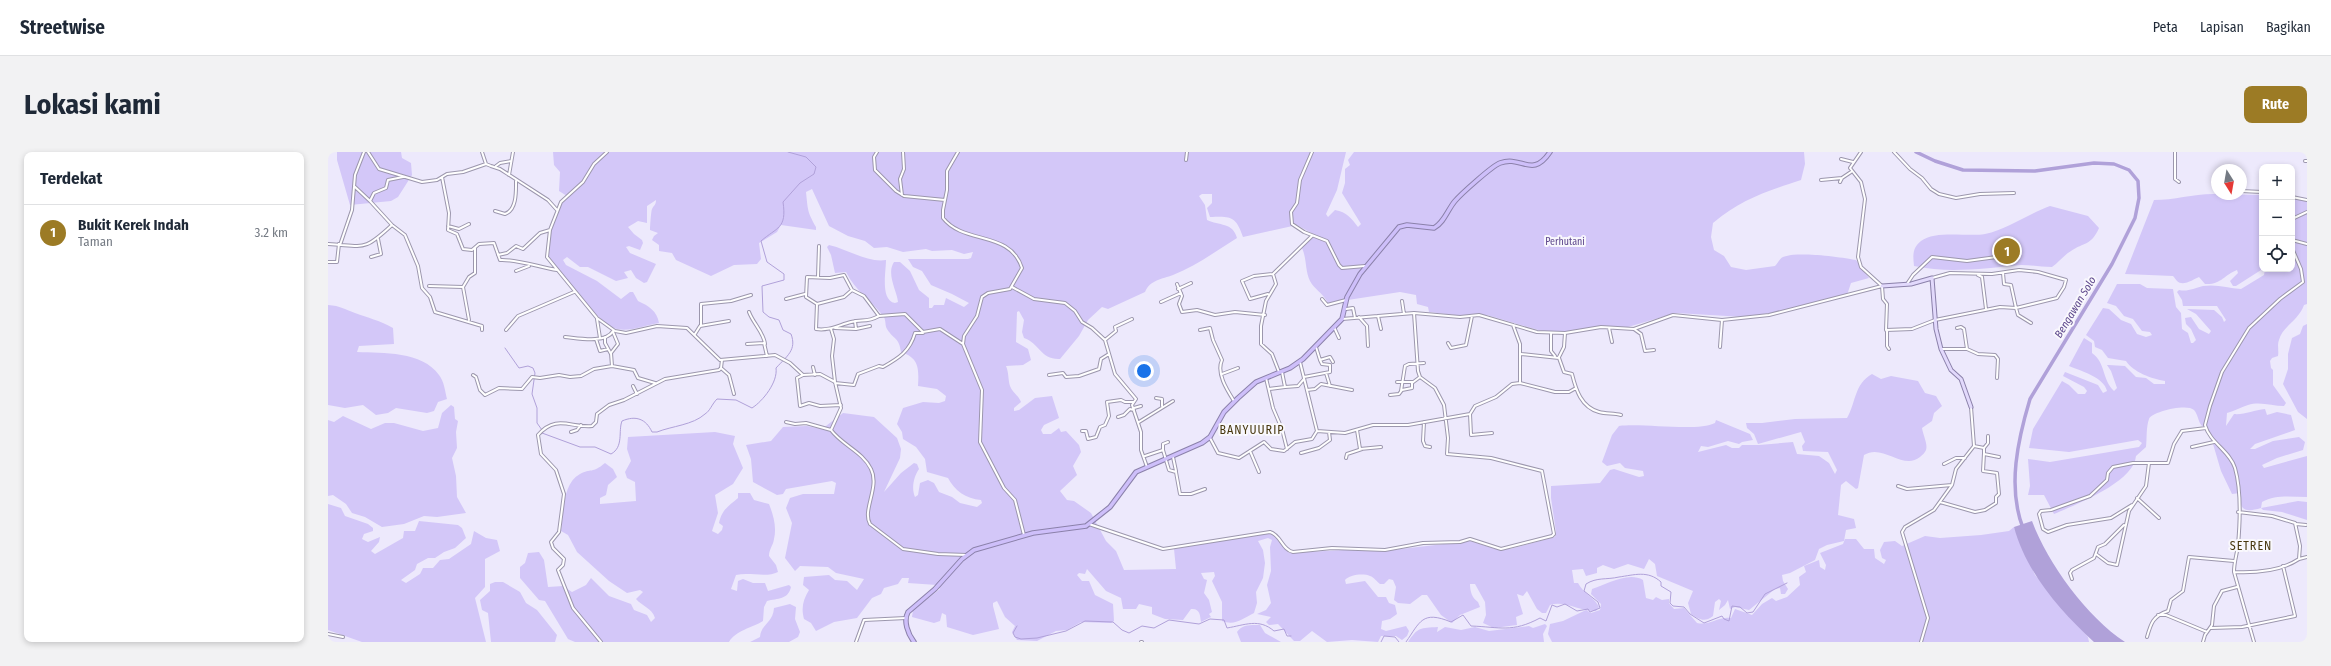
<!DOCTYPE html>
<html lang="id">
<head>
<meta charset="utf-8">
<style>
	body { margin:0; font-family:"Fira Sans Condensed",sans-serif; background:#f2f2f3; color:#1f2937 }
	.controls { position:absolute; right:12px; top:12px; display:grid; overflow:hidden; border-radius:8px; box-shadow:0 2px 6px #0003 }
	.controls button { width:36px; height:36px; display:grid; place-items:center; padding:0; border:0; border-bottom:1px solid #e0e1e3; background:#fff; color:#1f2937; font:20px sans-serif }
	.compass { position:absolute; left:1883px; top:12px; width:36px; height:36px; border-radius:50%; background:#fff; box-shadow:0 2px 6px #0003; rotate:169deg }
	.you { position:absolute; left:816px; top:219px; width:14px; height:14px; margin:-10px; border:3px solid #fff; border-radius:50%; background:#1a73e8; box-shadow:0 0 0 6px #1a73e833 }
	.badge { display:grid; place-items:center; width:26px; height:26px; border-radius:50%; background:#9c7b25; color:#fff; font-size:13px; font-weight:700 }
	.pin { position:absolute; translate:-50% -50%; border:2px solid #fff; box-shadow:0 1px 4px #0006 }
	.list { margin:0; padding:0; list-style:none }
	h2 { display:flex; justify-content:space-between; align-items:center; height:52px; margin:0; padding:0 16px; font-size:17px }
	h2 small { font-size:13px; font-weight:400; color:#747a83 }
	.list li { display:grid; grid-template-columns:26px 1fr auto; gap:12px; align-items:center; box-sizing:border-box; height:56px; padding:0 16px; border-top:1px solid #e0e1e3 }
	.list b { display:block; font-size:15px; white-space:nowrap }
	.list p { margin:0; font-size:13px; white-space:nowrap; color:#747a83 }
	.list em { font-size:13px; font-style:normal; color:#747a83 }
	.icon { flex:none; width:22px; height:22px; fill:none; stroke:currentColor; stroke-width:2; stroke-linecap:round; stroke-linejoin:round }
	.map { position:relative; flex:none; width:1979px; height:490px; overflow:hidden; border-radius:8px }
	header { display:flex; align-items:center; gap:24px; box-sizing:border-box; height:56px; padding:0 20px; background:#fff; border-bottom:1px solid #e0e1e3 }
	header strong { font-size:19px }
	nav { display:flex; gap:22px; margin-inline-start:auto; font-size:14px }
	.intro { display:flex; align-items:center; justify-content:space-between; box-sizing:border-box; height:96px; padding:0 24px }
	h1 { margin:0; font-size:28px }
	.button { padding:10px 18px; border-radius:8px; background:#9c7b25; color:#fff; font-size:14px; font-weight:700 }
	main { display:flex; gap:24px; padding:0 24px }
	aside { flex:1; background:#fff; border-radius:8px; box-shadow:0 2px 6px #0003 }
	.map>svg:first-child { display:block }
</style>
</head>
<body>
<header>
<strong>Streetwise</strong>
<nav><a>Peta</a><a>Lapisan</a><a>Bagikan</a></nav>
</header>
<div class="intro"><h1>Lokasi kami</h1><a class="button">Rute</a></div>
<main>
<aside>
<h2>Terdekat<small></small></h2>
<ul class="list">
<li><span class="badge">1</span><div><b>Bukit Kerek Indah</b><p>Taman</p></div><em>3.2 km</em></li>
</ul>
</aside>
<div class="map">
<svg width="1979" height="490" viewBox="0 0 1979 490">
	<rect width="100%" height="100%" fill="#ede9fc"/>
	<!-- green -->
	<path fill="#d3c7f8" d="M9,0H73L74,6L83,11L84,23L70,45L63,49L22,53L9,8Z
		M225,0H1018L1009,38L998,62L1000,65L1007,58C1019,60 1023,66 1030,75L1033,72L1014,41L1017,31V17L1022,13L1020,8L1026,0H1476L1477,12L1473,28C1437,40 1414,47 1385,71L1383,85L1386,98L1396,104L1403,115L1418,118L1447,114C1450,111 1452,106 1455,105C1468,99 1513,105 1528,108L1541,126L1523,131L1519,143L1456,159L1416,165L1348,161L1300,175H1265L1247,179L1217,180L1159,163L1135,164L1101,160L1100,155L1089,152L1088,143L1072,140L1000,151C994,140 986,137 982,129C977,119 979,107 974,96L985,82L969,73L915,85C908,64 903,64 882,65L879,56L884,51V42H874L871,44L877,53L879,68C891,74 905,70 909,86C888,99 868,114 845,123C834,127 822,128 817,140L780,157L774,155L760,168L751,184L732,207C713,208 711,191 696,186L694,180L696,168L691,159L689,160L688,190L700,197L703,208L695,213L678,214C681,221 680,228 682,234C684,240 690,243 693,250L686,256V259L691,258L707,246L724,244L731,266L716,273L713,278L715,282H723L731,276L733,280L738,279L751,293L753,300L745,314L749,323L732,339L739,348L746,349L763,361L778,389L788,399L796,418L848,417L846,397L939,381L946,383L961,401L1015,398H1064L1142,389L1167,397H1182L1227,385L1228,380L1223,346V334L1272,331L1282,318L1286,317L1311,325L1316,324L1315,319L1297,316L1292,311L1279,314L1274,310L1284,283L1291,274C1316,271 1369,280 1387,271L1388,268L1422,282L1425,288L1414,290L1411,292L1400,289L1380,295L1373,294L1370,300L1398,293L1404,296H1411L1414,293H1431L1465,290L1469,302L1491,304L1501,311L1507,322L1509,318L1500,300L1475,299L1474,294L1477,290L1473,280L1430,292L1426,282L1419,276L1418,271H1434L1467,267L1519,266C1528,251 1526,232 1544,222L1553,227L1563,224L1590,229L1597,241L1608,244L1614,254L1606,261L1604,269L1594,276C1595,283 1600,292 1598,298C1597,301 1594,303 1592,305C1575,319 1555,291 1536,303L1530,336L1528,337L1518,329L1513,333L1510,363L1526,367L1528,376L1518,378L1516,389L1499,393L1491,397L1487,408L1462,421L1454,423L1455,429L1460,437L1457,442H1453L1452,436L1447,437L1421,458L1407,455L1402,457L1400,448L1397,453L1391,458L1393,449L1391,447L1387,450L1385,464C1376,471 1371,467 1363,462L1360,451L1365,439L1329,424L1327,412L1321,407L1316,417L1300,412L1286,417L1275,413L1269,416V421L1258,424L1255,417L1244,418L1246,431H1250C1255,441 1267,446 1271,455L1268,459C1254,460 1236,448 1222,453L1218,461H1214L1209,457L1199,439L1195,444L1189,442L1195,462L1188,465L1189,473L1166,476L1155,471L1158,463L1157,450L1147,432H1142C1142,439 1144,446 1150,450L1152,455L1132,463L1124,471L1113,463L1099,443H1094L1082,452L1070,451L1066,448L1068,435L1065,428L1061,427L1056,432H1052C1049,430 1046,425 1042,424C1035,421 1021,423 1017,428L1018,432L1037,429L1050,445H1058L1061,451L1067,453L1069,462L1062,467L1054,469L1053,477L1058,479L1078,474L1081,479L1079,484L1074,488L1068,484H1053L1050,490L1024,488L999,490L984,479L972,489H966L950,472L941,473L938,470L943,465L929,462L938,458L943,451L939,433L943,419L942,395L944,388L940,386L930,389L935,398L937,411L935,426L928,440L929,451L926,461C914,467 907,474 894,469V450L884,429L887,424L886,420L873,421L876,427L879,428L876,441L881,448L884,460L881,462L883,465L873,470C872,463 872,456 863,457L855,468L837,467L824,462V455L811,452L808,457H795L793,446L778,439L759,417L757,422L751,421L749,423L754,429H761L767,443L785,452L786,469L783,471L753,470L739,478L728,479L709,489L689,488L684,480L687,474L677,465L669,449L665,451V454L671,477L645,483L619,475L618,463L614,461L612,469L606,471L584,465L585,458L612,437L609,433L580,431L581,426H574L570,432L556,436L553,442L544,446L529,466L506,470L488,479L483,471L476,467C473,456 475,448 481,438L475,433L476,425L501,423L507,428L519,429L529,438L536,427L508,421L500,415L472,414L467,419L457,406L464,371L458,356L462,346L475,342H506L508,331L504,329L458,337L455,342L449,343L425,330L423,307L418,293L443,289L455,275L479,274L494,277L515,261L546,265L569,286L573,297L572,306L556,340L573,321L586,311L589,312L591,317C586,324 583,336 587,345L590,343L592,331L600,328L606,331L611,340L624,345L632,351L649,355L654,351L653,348C638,347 626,338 620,326L599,320L597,307L588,295L575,287L574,280L569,272L575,256L595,250L611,251L617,249L618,244L609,237L590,234C591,216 591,206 573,200C571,185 566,188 559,177C557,174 558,169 556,165C543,148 528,140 518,120L507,121L503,103L499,95L501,93C519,97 540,111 558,108C558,120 552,148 567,151L570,150C569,139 558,122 566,110H572L582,119L591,138L601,146V156H604L606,153H616L618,146L636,155L641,151L624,142L603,133L594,119L585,115L580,107H640L643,106L645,100L636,102L624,98L604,99L598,97L575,100L559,95L546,96L537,89L520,84L501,74L484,37L478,40C480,58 479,59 488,75V78L453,73L449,80L431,91L433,107L429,112L406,113L383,124L348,108L344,101L331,99V93L324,88L326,84L330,81L322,78C322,75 323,59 324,57C326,53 328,53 328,48L319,54V71L310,69L300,75L306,82L314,88L315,91L312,98L301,94L298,95L302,101L328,112L319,130L316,131L308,126L303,118L296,120L300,126L288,129L260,115H252L239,105L235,108L238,113L269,129L293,147L302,140H305L310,149C321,154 329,159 331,171C318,173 302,180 289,177C271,173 232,120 219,104C222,84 225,60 239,44L231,39L232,20L226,13Z
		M1889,42L1934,43L1933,118L1908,134H1905L1902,129L1910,121L1909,118C1896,123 1893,133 1877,132L1871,125C1866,127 1855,135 1849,129C1848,128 1847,126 1845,124L1797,122L1826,48C1847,48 1868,41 1889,42Z
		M1964,46L1979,49V152L1976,153C1971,168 1954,175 1951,188C1949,193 1951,199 1950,204L1944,206L1942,209L1943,216L1945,218V233L1958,251L1956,254C1944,254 1932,249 1920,253C1914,255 1906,259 1899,261L1898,274L1906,262C1916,263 1926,258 1937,257L1939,263L1949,260L1963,263L1967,278L1927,292L1922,297H1927L1945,289L1971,285L1977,290L1975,298L1949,306L1934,313L1936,316L1979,304V345C1964,345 1948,342 1934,350L1933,356L1970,349L1979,350V368L1954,360L1935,358L1933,356C1917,361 1911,358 1912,341L1904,342L1893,319L1885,292L1887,289L1878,275L1874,274C1870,270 1870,262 1866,258C1859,251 1823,260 1821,267C1818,275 1819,287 1818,295L1808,304C1806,330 1749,352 1726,362L1716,343H1700L1702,334L1700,307L1722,310L1811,295L1814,291L1810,288L1741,300L1701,296L1705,277L1734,229L1741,233L1750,242H1757L1759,239L1756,235L1735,224L1737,220L1770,233L1775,241L1779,239C1776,225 1753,219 1741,214L1756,186L1764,191V201C1778,211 1774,228 1786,239L1789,236L1783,219L1779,213H1781L1797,214L1808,225L1818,226L1826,232H1837V229C1824,227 1805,220 1798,209L1780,206L1774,198L1767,195L1766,189L1758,183L1775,156L1781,157L1793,168L1803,172L1809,182L1818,185L1824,183L1822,180L1814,179L1805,167L1796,164L1788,154L1779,151L1789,132H1812L1819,136L1845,137L1848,155L1853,161L1854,177L1860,181L1863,191H1865L1868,188L1863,177L1858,172L1857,166L1863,165L1871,177L1881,182L1883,179L1868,162L1859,157L1886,158L1894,165L1896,170L1898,168L1889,154H1855L1854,148L1849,140L1851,138C1860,140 1866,136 1875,134C1889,132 1900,136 1913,137L1936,123L1937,117H1964Z
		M1722,54L1760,64L1771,76C1763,94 1756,90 1743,99C1736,103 1731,110 1724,115C1713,115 1704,113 1693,113C1658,116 1622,122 1586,114C1585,104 1584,96 1593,89C1607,78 1640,85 1657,82C1680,77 1700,62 1722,54Z
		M0,153C13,154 16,157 27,161C40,166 51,168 65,176L66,192L31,194L29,200C55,201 94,199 111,223C116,229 117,239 119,247L110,250L106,259L99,261L68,256L60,261L48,263L35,253L17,256L0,253Z
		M1979,172V267L1970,260L1955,232L1960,217V202L1964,186L1972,182L1975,174Z
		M123,253L126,255L127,267L130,269L128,280L129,296L124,306L128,324L129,345L138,361L109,365L96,364L76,372L54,375L37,365L24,361L18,352L5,343L0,344V268L6,270L15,264L43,277L57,271H66L95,279L110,276L114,261Z
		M387,280L407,284L405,292L415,316L405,332L387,343L390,361L384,379L390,382L394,378L395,374L391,371C394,357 401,354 410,346V341H422L426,348L441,352C445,362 449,375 446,387C445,394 441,397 441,404L448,413L450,420C439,426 422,420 408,423L403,437L409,439L410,429L415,427L425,431H437L440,439L461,433L463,435C460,448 450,446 439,449L436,455L435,469C424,476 408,478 401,490H247L240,487L217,449L211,448L192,426V415L197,411L200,401L211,400L216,408L220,435L235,434L244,440L258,433L263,426L281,444L303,452L306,458L319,463L323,470L327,466C324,456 314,454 308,447L315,440L312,438L299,441L281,429L249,400L240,383L233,379C236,360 234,332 252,322C263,316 264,322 277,311L285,317L289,325L280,333L278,343L272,346V352L308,349L307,330L299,326L297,320L303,309L299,297L300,285Z
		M0,352L13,356L17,364L40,372L45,376V379L36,382L34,387L40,390L52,385L51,390L43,399L47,402L75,386L76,379H87L91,369L130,373L134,376L138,386L127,396L116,400L107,406H100L89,412L87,418L73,428L78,431L92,422L95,416H105L112,408L121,407L143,392L146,379L158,386L169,388L172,399L157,407V435L147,446L158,490H34L0,478Z
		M1686,375L1707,423L1760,485L1761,490H1224L1220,482L1222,472L1235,469L1258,458L1263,461L1272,458L1273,452L1263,442L1264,437C1278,433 1300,419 1315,428L1318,446L1325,448L1328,445L1334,448L1341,447V451L1346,457L1356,456L1369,471C1382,474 1390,464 1403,466L1407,457L1424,463L1434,452L1444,446L1448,449L1459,445L1472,433L1471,425L1478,420L1476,414L1491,408L1492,415L1497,418L1498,413L1492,401L1515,392L1517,387H1528L1536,397H1546L1547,406L1556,412L1558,408L1554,406L1552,398L1556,390L1567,389L1574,394L1597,384L1612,386L1653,383L1681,379Z
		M167,430H175L192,440L198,451L209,458L229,483L227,490H163L160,461L154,458L152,448L162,439V432Z
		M462,452L468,455L467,467L472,480L470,485L461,490H422L432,485C433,472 445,471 446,456Z
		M1217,472L1219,474L1215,482L1216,490H1080C1090,475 1092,476 1110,475L1109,480L1117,475L1133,478L1147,475L1161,479L1201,474L1205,476Z
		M932,473L937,481L953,490H913L909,480C914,472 924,473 932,473Z"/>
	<!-- water -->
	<path fill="#b0a1d9" d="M1704,369C1720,412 1759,465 1797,490H1766C1732,459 1698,420 1686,375Z"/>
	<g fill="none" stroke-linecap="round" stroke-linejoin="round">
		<!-- stream -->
		<path stroke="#b0a1d9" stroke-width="1" d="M177,196L191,216L200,214L205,216L207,221L204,242L209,256V271L214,278
			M214,281L252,295H267L283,302C296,295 290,279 294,269C308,263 318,267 324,280H329C344,274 365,273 377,262C382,259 384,252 389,247L408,248L424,256C435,249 450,230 448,216C459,204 469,198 463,182L455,178L451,168L441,165L435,160L434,134L456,128V122L439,110L433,89C449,75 459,77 455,50L472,31L486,22L488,15L478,5L460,0
			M689,474L685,481L687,485L693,487L709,486L738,479L757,469L785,470L794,478L801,481L814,474L826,476L841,468L871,472L882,467L896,468L899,476C917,473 931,466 946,479L956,477L959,484H963
			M1053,490L1056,484L1067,485L1071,490
			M1078,490C1092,470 1094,458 1123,470L1135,463L1143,474C1172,475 1184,481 1212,466L1218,469L1224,453L1229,455L1237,452L1249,459L1260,457L1262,460L1272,456L1270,450L1256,439L1258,432C1269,425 1278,428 1291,425C1306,423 1320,418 1333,430V434L1343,440L1342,451L1345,454L1356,455L1362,462L1376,471L1394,464L1396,467L1401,469L1404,454L1412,455L1419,461L1425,460L1437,442L1459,431"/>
		<!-- river -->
		<path stroke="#b0a1d9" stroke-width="3.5" d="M1588,0L1607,9L1635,18L1707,19L1766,11L1786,12L1801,18L1810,29L1811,46L1807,66L1784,112L1702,247C1690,287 1679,335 1695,376"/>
		<defs>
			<path id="minor" d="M40,0L51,17L94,30L109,28L119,22L135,20L158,12L163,14L172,17L220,48L229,58
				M154,0L158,12
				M279,0L266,12L255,30L233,50L222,78L219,105L269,166L287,179L298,181L329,174L359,176L392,208L447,203L462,211L475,223L492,222L507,230L513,256L503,278C514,293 535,300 543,317C552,335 534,358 542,372L575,397L610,402L639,403
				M549,0L546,5L547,18L568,39L576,44L617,48
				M630,0L619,19V38L615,58V66C636,93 682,78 694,116L682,137L660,141L654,145L649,164L636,184L635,192L654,238L652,290L676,336L687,348L696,383
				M984,0L972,28L969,51L963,60L964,72L976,80L999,89L1011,113L1014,116L1037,114
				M1533,0L1522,16L1533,30L1537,47L1530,105L1533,115L1554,134L1555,147L1559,152L1558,178L1584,177L1607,168L1672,155L1688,156
				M1566,0L1582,17L1594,26L1603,37L1611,42L1628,46L1652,42L1686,41
				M1847,0V27L1851,30
				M1513,7L1525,10
				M858,8L859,0
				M1977,9H1979
				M168,14L172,11L183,9
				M181,23L185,0
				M114,25L121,61L120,78L129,82L135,97L144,98L151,92L166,91L172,108C188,107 211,115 229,118
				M1493,28L1514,26
				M1512,30L1514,26L1523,20
				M26,34L42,49L64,73
				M1913,39L1934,40
				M574,43L572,27L576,17L575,0
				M1964,45L1979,48
				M42,49L46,41L58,36L60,28L75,25
				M167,59L177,62C189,58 188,39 188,29
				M1964,67L1979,60
				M120,74L131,77L141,72
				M1964,88L1979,92
				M0,92C37,94 35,100 64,73L77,83L90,114L94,136L102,145L107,160L154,174V178
				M12,93L24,58L27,23L36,0
				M170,103L179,101L188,94L195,97L212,81L222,78
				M43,105L53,102L50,87
				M0,110H9L11,92
				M188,119L201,114
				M1675,121L1676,132L1683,133L1688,156
				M1650,123L1654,125L1658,157
				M490,125L491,94
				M1604,126L1622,121L1664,122L1691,118L1710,120L1738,128L1736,135L1729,146L1688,156L1690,163L1703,171
				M849,132L854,144L851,152L854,160L869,158L887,163L907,160L937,163
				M1579,132L1585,123L1604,105L1639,109L1676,104
				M101,134L135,135
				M684,135L706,147L737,151L747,159L754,170L764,176L777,188L787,222L808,247L804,253L813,280V298L819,315
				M850,137L863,131
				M524,138L516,145L489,152L488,177C501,179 511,173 523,170C535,167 538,171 551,164
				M940,142L922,147L914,129L926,124L945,122
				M458,147L477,142
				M994,147L999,153L1018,148
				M1074,149L1076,162
				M833,150L853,141
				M489,152L478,145L479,125L502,126L516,123L524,138L536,144L551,164L577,162L595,180L612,177L635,192
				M1018,157L1025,156L1027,166
				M421,160C425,171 436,181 437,192
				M1050,164L1053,177
				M1031,165L1039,174L1040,194
				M269,167L272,186
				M1014,167L1086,161L1132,165L1151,163L1209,180L1237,181L1273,175L1306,177L1345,163L1394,168L1441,163L1554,134
				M141,168L135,135L141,125L147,121V96
				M373,174V152L403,149L423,143
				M1006,175L1011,186
				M507,176L528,177L527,169
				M1281,176L1284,190
				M1629,176L1633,175L1636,177L1639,197
				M503,177L506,187L504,204L507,230
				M528,177L542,174
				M1306,177L1313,182L1317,199L1326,198
				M178,178L190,164L246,140
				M872,178L882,176L885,188L894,208C888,221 899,238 906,249
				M1559,179V194L1561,197
				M367,182L372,174L401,169
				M1223,182V199L1227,204
				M237,185C249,186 278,192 285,179
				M277,185V191L283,202
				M268,187L272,199L280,197
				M777,188L788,179L787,175L804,167
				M1120,191L1123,196L1138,193L1144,164
				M419,192L436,191L439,204
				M988,195L992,208L1002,205L1005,210
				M1392,195L1394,168
				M1613,197H1639L1650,202L1667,203L1670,207L1669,226
				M1193,202L1231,206L1236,220L1244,222C1248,238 1253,255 1271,260C1278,262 1286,261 1293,263
				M1231,205L1236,195L1237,181
				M972,210L989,279L1017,281L1045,273H1080L1142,262L1147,254L1168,245L1184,232L1192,231V192L1185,173
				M284,214L306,218L310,226L327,231
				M485,215L487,223
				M393,216L401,223L406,242
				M951,220L944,202L933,192V174L938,149L948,132L945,122L984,84
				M998,221L1002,234
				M894,222L910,216
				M145,223L148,225L152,238L157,243L171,236L194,237L204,225L212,226L231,223L242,225L253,224L266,217L284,214L283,201L290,192L285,180
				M475,223L469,226L472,254L481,251L492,254L513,253
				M721,223L735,221L738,225L751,224L771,217L773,207L781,202
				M976,225L1002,220V213L994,212L992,208
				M938,226L945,256L954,277L959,297
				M1069,230H1085
				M507,231L526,233L530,222L551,214L555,215C571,206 582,199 587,181H595
				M1192,231L1227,240H1241L1248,236
				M305,234L309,242
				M957,235L970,234L976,227
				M941,237L957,235L954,220
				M979,238L987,237L993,232L1024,238
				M1073,239L1077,214L1081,212L1096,211
				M1062,243L1071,242L1074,238L1084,236V231L1092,225
				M828,246L834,247V254
				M806,256L813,254
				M1142,262L1143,283L1164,281
				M790,265L796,263L802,257L806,258
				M458,270L467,272L478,271L503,278
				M811,270L845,249
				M1096,270L1095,289L1097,294L1102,295
				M1029,278L1032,297L1053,295
				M754,279H758L760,287L768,285L772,275L777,273L781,264L779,250L793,248L797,250H805
				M243,280L249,278L253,273
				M1660,284V291L1656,296V302L1671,305
				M882,286L890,301L911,306L936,290L943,297L956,299L967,290L984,287L989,279
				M1646,294L1656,296
				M1864,295L1886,290
				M835,298V292L840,290
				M922,299L931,320
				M973,301L991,296L1002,288L1001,280
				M817,304L835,298L841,318L848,320L852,342H863L877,337
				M845,305L848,319
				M1018,306L1019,302L1034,297
				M1616,312L1628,306H1637
				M1570,334L1579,337L1624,333
				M1809,346L1831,366
				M1612,350L1647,360L1657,358L1668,351V345L1671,342L1669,321L1655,319L1656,301
				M1804,353L1783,366L1739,373L1720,380L1715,377L1711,362L1713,359L1723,358L1762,344L1779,328L1780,321L1785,315L1805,311H1840L1846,292L1854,279L1878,276
				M761,372L835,397L942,380C953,383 954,398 965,400L1004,396L1057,398L1095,391L1132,390L1142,387L1173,397L1224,384L1226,382L1214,319L1163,306L1119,302L1120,286L1116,253L1107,236L1092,225L1090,219L1086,161
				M1968,372L1978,373
				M1768,402L1780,411L1789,413L1801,359L1818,334L1821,311
				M1971,407L1979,405
				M1906,420C1927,421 1953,419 1971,407L1972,394L1967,371L1944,364L1910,360
				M1744,427L1742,421L1744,418L1766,406L1770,395L1777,392L1796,373
				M1830,463H1838L1879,480
				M1883,476L1914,475L1967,464L1955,414
				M0,482L15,485
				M1819,485C1823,471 1825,464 1840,459L1843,448L1855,439L1861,405L1906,409
				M273,490L245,456L230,418L235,413L236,407L225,396L223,390L231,380L236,342L228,318L213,302L210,283C228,262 243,276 264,274L268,270L269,262L281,253L296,248L337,227L391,218L393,216L394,208
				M528,490L536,468L578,466
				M813,490H814
				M1593,490L1600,466L1574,380L1577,375L1606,358L1624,333L1628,317L1646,294L1643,255
				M1875,490L1877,483L1884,473L1886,454L1894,439L1909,435
				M1926,490L1906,420C1906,410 1909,402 1910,393C1912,371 1913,337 1907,316C1902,299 1882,291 1877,273L1882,254L1894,220L1921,176L1952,147L1975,130L1973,117L1964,96"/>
			<path id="major" d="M1554,134L1583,132L1604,126L1608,177L1613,197L1623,218L1633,227L1643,255"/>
			<path id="highway" d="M586,490C580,482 575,469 580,460L607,437L634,407L646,398L705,381L758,374L782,355L808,320L874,291L882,285L896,260L910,246L928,230L962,216L975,207L1014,167L1019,145L1032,122L1071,75L1079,73L1106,76C1116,71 1120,57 1127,49C1133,42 1164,14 1172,11C1194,3 1204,27 1222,0"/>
		</defs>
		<!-- minor casing -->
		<use href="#minor" stroke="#9c97ad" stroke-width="4"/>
		<!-- major casing -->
		<use href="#major" stroke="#8b81aa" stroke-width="5"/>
		<!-- highway casing -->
		<use href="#highway" stroke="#8b81aa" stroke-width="5.5"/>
		<!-- minor -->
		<use href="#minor" stroke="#fff" stroke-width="2"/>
		<!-- major -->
		<use href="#major" stroke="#e2d9fc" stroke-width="3"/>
		<!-- highway -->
		<use href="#highway" stroke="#cebffa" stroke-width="3.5"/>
	</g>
	<g text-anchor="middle" stroke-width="4" stroke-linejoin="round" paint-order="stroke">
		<!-- park labels -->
		<g font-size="10" fill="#5d478c" stroke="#f9f8fd">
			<text x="1237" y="93">Perhutani</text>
		</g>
		<!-- water labels -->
		<g font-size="11" font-style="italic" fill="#5c468b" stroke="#f9f8fd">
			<text transform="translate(1747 155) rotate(-59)" y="4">Bengawan Solo</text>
		</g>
		<!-- quarter labels -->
		<g font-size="12" letter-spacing="1" fill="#483810" stroke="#f9f8fd">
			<text x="924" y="282">BANYUURIP</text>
			<text x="1923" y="398">SETREN</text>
		</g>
	</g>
</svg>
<div class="controls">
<button>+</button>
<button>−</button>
<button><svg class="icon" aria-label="locate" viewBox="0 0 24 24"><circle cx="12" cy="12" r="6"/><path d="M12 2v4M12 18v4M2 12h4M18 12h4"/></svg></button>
</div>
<svg class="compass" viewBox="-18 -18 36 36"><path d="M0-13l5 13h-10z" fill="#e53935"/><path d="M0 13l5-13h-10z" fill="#747a83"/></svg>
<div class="you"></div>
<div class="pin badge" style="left:1679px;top:99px">1</div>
</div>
</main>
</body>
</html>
